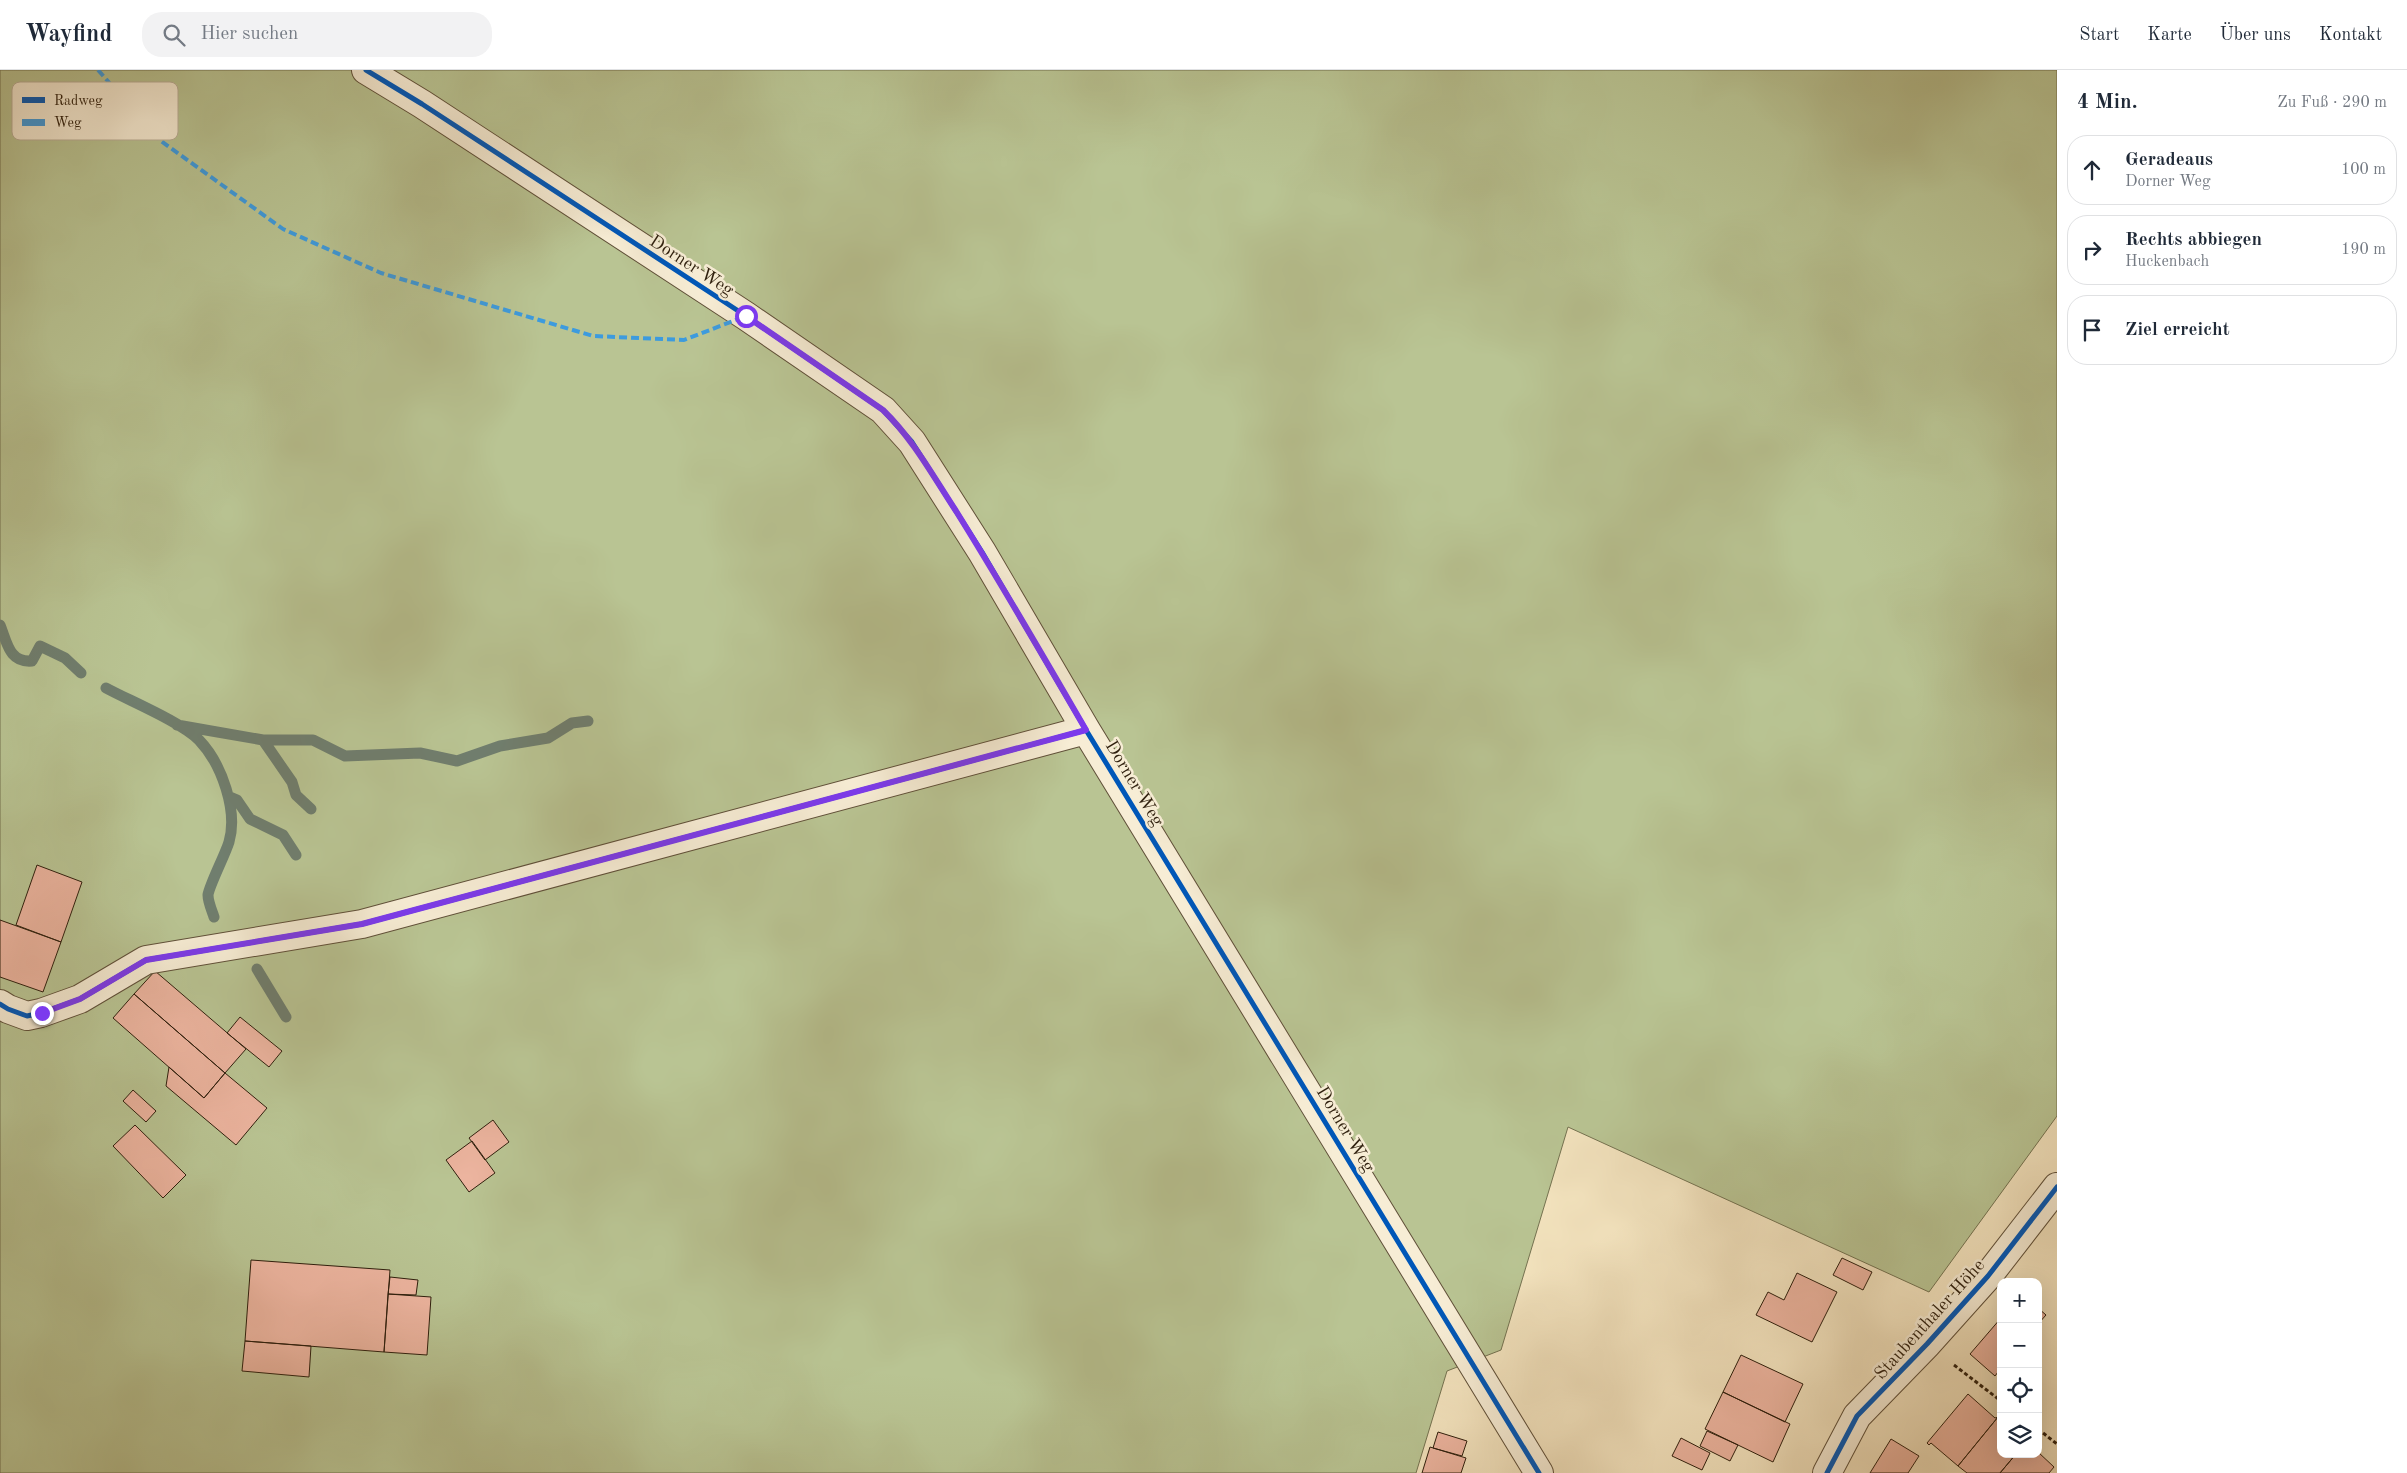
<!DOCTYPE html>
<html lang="de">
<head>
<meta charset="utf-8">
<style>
	body { margin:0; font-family:"Old Standard TT",serif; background:#f2f2f3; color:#1f2937 }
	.controls { position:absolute; right:15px; bottom:15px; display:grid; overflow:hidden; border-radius:10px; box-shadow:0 5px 20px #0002 }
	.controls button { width:45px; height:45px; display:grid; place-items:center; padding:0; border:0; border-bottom:1px solid #e0e1e3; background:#fff; color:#1f2937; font:25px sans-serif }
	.stop { position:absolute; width:15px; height:15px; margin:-11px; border:4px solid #7c3aed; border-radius:50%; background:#fff }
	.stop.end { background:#7c3aed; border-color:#fff; box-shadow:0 1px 5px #0008 }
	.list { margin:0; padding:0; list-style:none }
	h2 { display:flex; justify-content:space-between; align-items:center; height:65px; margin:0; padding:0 20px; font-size:21px }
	h2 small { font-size:16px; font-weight:400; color:#747a83 }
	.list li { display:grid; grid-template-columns:32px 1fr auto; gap:15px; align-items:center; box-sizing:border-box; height:70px; margin:0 10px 10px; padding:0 10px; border:1px solid #e0e1e3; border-radius:20px }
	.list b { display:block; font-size:19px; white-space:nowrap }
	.list p { margin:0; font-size:16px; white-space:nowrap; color:#747a83 }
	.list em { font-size:16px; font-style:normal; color:#747a83 }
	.icon { flex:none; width:28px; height:28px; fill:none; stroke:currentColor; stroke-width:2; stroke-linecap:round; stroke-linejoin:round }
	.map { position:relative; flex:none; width:2057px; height:1403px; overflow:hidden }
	header { display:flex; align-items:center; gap:30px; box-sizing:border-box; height:70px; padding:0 25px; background:#fff; border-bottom:1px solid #e0e1e3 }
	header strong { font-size:24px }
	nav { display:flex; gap:28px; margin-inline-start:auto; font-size:18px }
	.search { width:350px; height:45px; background:#f2f2f3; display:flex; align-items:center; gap:12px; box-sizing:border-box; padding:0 18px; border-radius:20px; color:#747a83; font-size:19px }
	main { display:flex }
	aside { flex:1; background:#fff }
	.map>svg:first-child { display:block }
</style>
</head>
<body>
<header>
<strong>Wayfind</strong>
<div class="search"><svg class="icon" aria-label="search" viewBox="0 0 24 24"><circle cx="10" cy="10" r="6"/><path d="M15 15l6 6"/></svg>Hier suchen</div>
<nav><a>Start</a><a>Karte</a><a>Über uns</a><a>Kontakt</a></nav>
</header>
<main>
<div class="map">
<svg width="2057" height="1403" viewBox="0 0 2057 1403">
	<rect width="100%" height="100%" fill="#f3e3be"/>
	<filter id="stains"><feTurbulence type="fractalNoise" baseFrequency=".004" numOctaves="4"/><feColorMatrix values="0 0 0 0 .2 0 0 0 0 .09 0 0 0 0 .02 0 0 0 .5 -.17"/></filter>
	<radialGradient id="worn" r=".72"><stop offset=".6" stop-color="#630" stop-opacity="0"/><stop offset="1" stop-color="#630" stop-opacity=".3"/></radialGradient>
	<!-- green -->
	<path fill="#b9c493" stroke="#747250" d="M0,0H2057V1046L1929,1222L1568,1057L1501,1280L1447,1301L1416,1403H0Z"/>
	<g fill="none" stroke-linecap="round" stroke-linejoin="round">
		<!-- stream -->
		<path stroke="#707e6e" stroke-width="11" d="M0,555C7,572 9,593 32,591L40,576L65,588L81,603
			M106,618C130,631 181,652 199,670C222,694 238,741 229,772C225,785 209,816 208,825C208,832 212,841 214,847
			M177,655L263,670H313L345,686L420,683L457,691L500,676L548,668L572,653L588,651
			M263,670L292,712L296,725L311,739
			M230,727L237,730L250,749L283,765L296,785
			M257,899L286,947"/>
	</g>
	<!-- building -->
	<path fill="#ecb49f" stroke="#2f1f0d" d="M37,795L82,812L61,872L16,855Z
		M0,850L61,872L43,922L0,907Z
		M155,901L246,979L225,1003L134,924Z
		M134,924L225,1003L204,1028L113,948Z
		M240,947L282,981L269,997L227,963Z
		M169,997L204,1028L225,1003L267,1038L236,1075L166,1016Z
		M133,1020L156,1041L146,1052L123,1031Z
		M493,1050L509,1072L485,1090L469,1068Z
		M135,1055L186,1105L163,1128L113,1076Z
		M472,1071L495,1103L469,1122L446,1090Z
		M1842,1188L1872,1202L1863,1220L1833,1205Z
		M251,1190L390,1200L384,1282L245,1271Z
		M1797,1203L1837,1222L1812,1272L1756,1245L1768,1222L1784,1230Z
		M390,1207L418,1210L416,1225L388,1224Z
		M388,1224L431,1227L427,1285L384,1282Z
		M2038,1238L2046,1245L2038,1254Z
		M2001,1248V1298L1995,1306L1970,1284Z
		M245,1271L311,1276L309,1307L242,1301Z
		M1741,1285L1803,1314L1785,1352L1723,1322Z
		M1723,1322L1790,1354L1773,1392L1705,1359Z
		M1968,1324L1995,1348L1998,1347L1958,1396L1931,1373L1929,1375L1927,1373Z
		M1998,1347L2001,1350V1384H2016L2000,1403H1967L1958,1396Z
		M1707,1361L1738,1375L1730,1391L1700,1376Z
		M1438,1362L1467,1371L1462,1386L1433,1378Z
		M1681,1368L1710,1383L1702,1400L1672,1386Z
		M1891,1369L1919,1386L1908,1403H1870Z
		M1430,1377L1466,1388L1461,1403H1422Z
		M2038,1382L2054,1397L2049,1403H2000L2016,1384H2038Z"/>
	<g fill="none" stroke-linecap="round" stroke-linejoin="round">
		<defs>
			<path id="minor" d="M366,0L422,34L746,246L883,340L912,372L982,482L1086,660L1539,1403
				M0,934L8,939L27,946L41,943L80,929L146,890L362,854L1086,660
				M1827,1403L1857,1346L1927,1274L1988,1206L2057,1117"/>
		</defs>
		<!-- minor casing -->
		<use href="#minor" stroke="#605039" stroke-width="30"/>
		<!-- path -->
		<path stroke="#2f1f0d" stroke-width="3" stroke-dasharray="4 2.5" stroke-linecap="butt" d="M1954,1295L2001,1331
			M2038,1359L2057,1374"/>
		<!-- minor -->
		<use href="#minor" stroke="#f7edd5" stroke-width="28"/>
		<!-- quiet -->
		<path stroke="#3d9bde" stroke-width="4" stroke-dasharray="8 4" stroke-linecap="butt" d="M98,0L161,71L283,159L381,203L593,266L684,270L746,246"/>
		<defs>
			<path id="cycleway" d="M366,0L422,34L746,246L883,340L912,372L982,482L1086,660L1539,1403
				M0,934L8,939L27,946L41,943L80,929L146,890L362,854L1086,660
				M1827,1403L1857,1346L1927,1274L1988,1206L2057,1117"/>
		</defs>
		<!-- cycleway casing -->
		<use href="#cycleway" stroke="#f7edd5" stroke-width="8"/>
		<!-- cycleway -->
		<use href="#cycleway" stroke="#0057b8" stroke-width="5"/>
	</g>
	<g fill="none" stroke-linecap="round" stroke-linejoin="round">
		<!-- route -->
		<path stroke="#7c3aed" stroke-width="6" d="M42,943L80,929L146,890L362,854L1086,660C1043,586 1001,513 956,441C933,406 913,369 883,340L746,246"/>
	</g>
	<g text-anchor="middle" stroke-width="5" stroke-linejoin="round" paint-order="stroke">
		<!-- street labels -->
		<g font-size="18" fill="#2f1f0d" stroke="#f7edd5">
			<text transform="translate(692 195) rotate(33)" y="6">Dorner Weg</text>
			<text transform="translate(1135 713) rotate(59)" y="6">Dorner Weg</text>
			<text transform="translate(1346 1059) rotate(59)" y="6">Dorner Weg</text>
			<text transform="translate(1929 1249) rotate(-48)" y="6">Staubenthaler Höhe</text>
		</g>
	</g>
	<!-- legend -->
	<rect x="12" y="12" width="166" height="58" rx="8" fill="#f7edd5" stroke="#bbaf99" stroke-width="1"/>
	<rect x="22" y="27" width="23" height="6" fill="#0057b8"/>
	<rect x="22" y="49" width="23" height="7" fill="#3d9bde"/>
	<g font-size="14" fill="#2f1f0d">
		<text x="54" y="35">Radweg</text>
		<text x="54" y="57">Weg</text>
	</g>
	<rect width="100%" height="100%" filter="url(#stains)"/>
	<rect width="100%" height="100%" fill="url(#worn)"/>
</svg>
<div class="controls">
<button>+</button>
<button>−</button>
<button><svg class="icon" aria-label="locate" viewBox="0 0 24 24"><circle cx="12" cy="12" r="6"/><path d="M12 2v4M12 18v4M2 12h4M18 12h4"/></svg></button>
<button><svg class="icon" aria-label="layers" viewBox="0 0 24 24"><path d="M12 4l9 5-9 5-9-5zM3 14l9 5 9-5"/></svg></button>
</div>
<div class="stop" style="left:746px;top:246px"></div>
<div class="stop end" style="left:42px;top:943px"></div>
</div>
<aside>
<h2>4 Min.<small>Zu Fuß · 290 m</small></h2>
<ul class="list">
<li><svg class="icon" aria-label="ahead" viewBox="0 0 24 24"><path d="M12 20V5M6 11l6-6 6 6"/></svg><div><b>Geradeaus</b><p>Dorner Weg</p></div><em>100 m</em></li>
<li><svg class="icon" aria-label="right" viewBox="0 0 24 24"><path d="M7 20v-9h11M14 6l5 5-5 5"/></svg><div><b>Rechts abbiegen</b><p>Huckenbach</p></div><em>190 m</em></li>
<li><svg class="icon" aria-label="arrive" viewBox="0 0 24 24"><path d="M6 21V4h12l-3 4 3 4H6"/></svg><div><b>Ziel erreicht</b></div></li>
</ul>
</aside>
</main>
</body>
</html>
